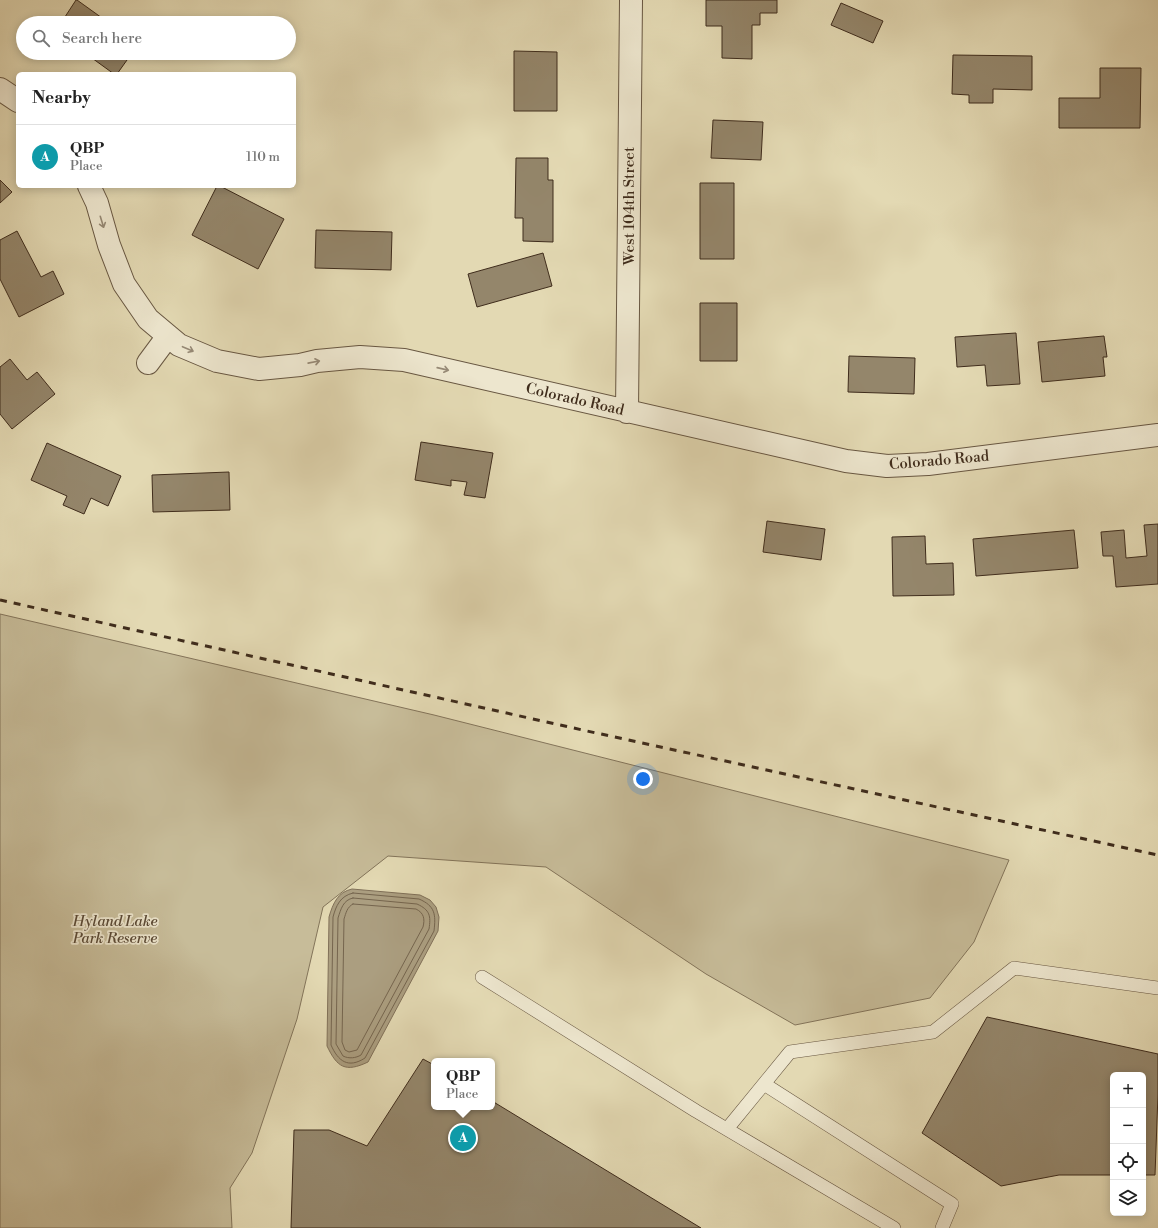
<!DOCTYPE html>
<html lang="en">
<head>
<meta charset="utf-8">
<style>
	body { margin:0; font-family:"Libre Bodoni",serif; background:#f2f2f2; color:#222 }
	.controls { position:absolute; right:12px; bottom:12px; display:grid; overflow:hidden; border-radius:6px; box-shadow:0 2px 10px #0003 }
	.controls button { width:36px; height:36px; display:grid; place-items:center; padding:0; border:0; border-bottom:1px solid #e0e0e0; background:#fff; color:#222; font:20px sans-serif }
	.you { position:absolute; left:643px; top:779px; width:14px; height:14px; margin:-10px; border:3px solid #fff; border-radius:50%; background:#1a73e8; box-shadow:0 0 0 6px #1a73e833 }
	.badge { display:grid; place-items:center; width:26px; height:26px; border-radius:50%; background:#b45309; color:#fff; font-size:13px; font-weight:700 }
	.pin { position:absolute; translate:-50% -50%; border:2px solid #fff; box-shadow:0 1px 4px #0006 }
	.popup { position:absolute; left:431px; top:1058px; width:64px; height:52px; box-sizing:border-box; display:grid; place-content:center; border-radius:6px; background:#fff; filter:drop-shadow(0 1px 3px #0005); font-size:13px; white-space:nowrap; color:#767676 }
	.popup b { font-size:15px; color:#222 }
	.popup::after { content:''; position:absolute; left:50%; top:100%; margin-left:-8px; border:8px solid transparent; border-top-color:#fff }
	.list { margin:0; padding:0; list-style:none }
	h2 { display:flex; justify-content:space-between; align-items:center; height:52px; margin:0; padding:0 16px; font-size:17px }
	h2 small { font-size:13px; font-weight:400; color:#767676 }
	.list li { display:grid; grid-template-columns:26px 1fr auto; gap:12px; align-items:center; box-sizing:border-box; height:64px; padding:0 16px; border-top:1px solid #e0e0e0 }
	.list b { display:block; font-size:15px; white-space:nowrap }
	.list p { margin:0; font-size:13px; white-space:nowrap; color:#767676 }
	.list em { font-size:13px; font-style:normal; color:#767676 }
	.icon { flex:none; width:22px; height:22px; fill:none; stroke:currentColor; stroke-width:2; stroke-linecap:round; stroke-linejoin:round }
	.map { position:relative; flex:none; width:1158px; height:1228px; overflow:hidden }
	.search { position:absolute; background:#fff; box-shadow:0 2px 10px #0003; left:16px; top:16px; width:280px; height:44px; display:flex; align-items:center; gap:10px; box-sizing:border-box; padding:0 14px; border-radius:22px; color:#767676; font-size:15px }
	.panel { position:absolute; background:#fff; box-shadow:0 2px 10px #0003; left:16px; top:72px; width:280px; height:116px; border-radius:6px }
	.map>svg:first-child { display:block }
</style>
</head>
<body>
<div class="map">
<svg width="1158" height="1228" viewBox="0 0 1158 1228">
	<rect width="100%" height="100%" fill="#e3d9b3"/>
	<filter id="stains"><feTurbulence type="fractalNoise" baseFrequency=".005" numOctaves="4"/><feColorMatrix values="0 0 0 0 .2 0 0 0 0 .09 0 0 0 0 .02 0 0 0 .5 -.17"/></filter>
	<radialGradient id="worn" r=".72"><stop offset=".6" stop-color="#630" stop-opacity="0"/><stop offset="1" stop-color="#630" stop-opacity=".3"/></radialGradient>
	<!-- green -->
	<path fill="#c7bc99" stroke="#83745a" d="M0,614L434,715L1009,860L974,942L930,998L795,1025L706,974L546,867L388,856L323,907L297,1019L252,1153L230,1188L232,1228H0Z"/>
	<!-- water -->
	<path fill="#ab9e80" stroke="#807058" d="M352,889L420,895L430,900L436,907L439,917L438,931L368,1062C345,1073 337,1067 327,1046L329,917C333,903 338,892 352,889Z"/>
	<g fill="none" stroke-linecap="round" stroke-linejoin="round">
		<!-- shore -->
		<path stroke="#75654e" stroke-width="1" d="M353,893L419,899C435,906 436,914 434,931L365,1058C348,1069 338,1061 331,1045L333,917C336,906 340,896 353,893Z
			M353,898L417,904C430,910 431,916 429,929L361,1055C356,1058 349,1059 343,1056L336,1044L338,918C341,909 343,900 353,898Z
			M353,904L416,909C424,913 425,919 423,927L357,1050L349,1052L345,1050L342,1042L344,919C346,913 347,907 353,904Z"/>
	</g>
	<!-- building -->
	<path fill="#94866b" stroke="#3f2c1c" d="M76,0H77L109,23H61Z
		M706,0H777V13H760V25H752V59L722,58V26H706Z
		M841,3L883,21L873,43L831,25Z
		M514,51L557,52V111H514Z
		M85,53H132L117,74H114Z
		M953,55L1032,56V90L993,89V103H969V95L952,94Z
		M1100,68H1141L1140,128H1059V98H1100Z
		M713,120L763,122L761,160L711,158Z
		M516,158H548V180H553V242L523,241V218H515Z
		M0,180L12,192L0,203Z
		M700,183H734V259H700Z
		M217,186H220L284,219L258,269L192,235Z
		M316,230L392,232L391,270L315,268Z
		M17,231L41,277L53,271L64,294L19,317L0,279V240Z
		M543,253L552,286L477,307L468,274Z
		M700,303H737V361H700Z
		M1016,333L1020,384L987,386L985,365L957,367L955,337Z
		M1104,336L1107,357H1103L1105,376L1042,382L1038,342Z
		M849,356L915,358L914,394L848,392Z
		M10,359L27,380L37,372L55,394L12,429L0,414V367Z
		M421,442L493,453L485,498L464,495L467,482L451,480V486L415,480Z
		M47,443L121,476L108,506L91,498L84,514L63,505L67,496L31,480Z
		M229,472L230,510L153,512L152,475Z
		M767,521L825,529L821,560L763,552Z
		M1158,524V584L1116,587L1113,556H1103L1101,532L1124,530L1126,558L1147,556L1144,525Z
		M1074,530L1078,568L976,576L973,539Z
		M925,536L926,564L953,563L954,595L893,596L892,537Z
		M987,1017L1158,1054V1094L1155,1175H1143V1075H1113V1175H1059L1001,1186L922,1133Z
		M423,1059L434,1065V1107H492V1101L701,1228H291L294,1130H329L367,1146Z"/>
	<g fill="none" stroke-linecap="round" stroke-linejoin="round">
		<defs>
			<path id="service" d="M482,977L696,1111L894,1228
				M764,1084L952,1204L942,1228
				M727,1129L790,1052L933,1032L1014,968L1158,988"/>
			<path id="minor" d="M0,89L18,101
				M89,186L97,203L109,245L124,284L148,319L179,345L217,361L259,369L300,365L317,361L360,357L404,360L846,461L887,466L928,464L1158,435
				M148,363L168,336
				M627,412L631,0"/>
		</defs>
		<!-- service casing -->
		<use href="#service" stroke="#685742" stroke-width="14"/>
		<!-- minor casing -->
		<use href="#minor" stroke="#685742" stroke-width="24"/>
		<!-- service -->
		<use href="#service" stroke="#ede6ce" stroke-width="13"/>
		<!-- minor -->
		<use href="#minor" stroke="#ede6ce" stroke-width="22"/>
		<!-- rail -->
		<path stroke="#3f2c1c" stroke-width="3" stroke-dasharray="7 7" stroke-linecap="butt" d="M0,600L587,731L1158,855"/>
	</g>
	<!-- one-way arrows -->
	<defs><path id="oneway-shaft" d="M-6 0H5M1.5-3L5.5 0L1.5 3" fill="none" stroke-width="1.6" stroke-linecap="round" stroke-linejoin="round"/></defs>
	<g stroke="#968975">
		<use href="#oneway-shaft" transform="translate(102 222) rotate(73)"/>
		<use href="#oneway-shaft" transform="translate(188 349) rotate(23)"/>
		<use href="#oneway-shaft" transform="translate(314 362) rotate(-11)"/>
		<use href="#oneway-shaft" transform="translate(443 369) rotate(13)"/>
	</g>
	<g text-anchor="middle" stroke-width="3.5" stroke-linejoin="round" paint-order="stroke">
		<!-- street labels -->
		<g font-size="15" fill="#3f2c1c" stroke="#ede6ce">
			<text transform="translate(629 206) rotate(-90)" y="5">West 104th Street</text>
			<text transform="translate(575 399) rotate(13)" y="5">Colorado Road</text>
			<text transform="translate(939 460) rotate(-5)" y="5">Colorado Road</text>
		</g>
		<!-- park labels -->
		<g font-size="15" font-style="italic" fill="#5a4935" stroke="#ede6ce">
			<text x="115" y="926">Hyland Lake<tspan x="115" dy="17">Park Reserve</tspan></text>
		</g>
	</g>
	<rect width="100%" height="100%" filter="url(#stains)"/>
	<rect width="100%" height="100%" fill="url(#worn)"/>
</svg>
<div class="controls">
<button>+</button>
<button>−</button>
<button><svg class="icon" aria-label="locate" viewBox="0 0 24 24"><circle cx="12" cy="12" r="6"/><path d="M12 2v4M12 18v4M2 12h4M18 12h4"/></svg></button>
<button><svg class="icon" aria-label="layers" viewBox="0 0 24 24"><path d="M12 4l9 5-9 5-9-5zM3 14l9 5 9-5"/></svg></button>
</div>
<div class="you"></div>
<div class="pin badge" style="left:463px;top:1138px;background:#0f9aa8">A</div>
<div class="popup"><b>QBP</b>Place</div>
<div class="search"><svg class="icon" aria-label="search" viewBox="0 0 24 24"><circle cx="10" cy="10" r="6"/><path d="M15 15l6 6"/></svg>Search here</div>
<section class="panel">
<h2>Nearby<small></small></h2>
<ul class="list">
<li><span class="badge" style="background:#0f9aa8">A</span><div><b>QBP</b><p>Place</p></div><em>110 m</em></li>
</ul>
</section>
</div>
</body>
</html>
